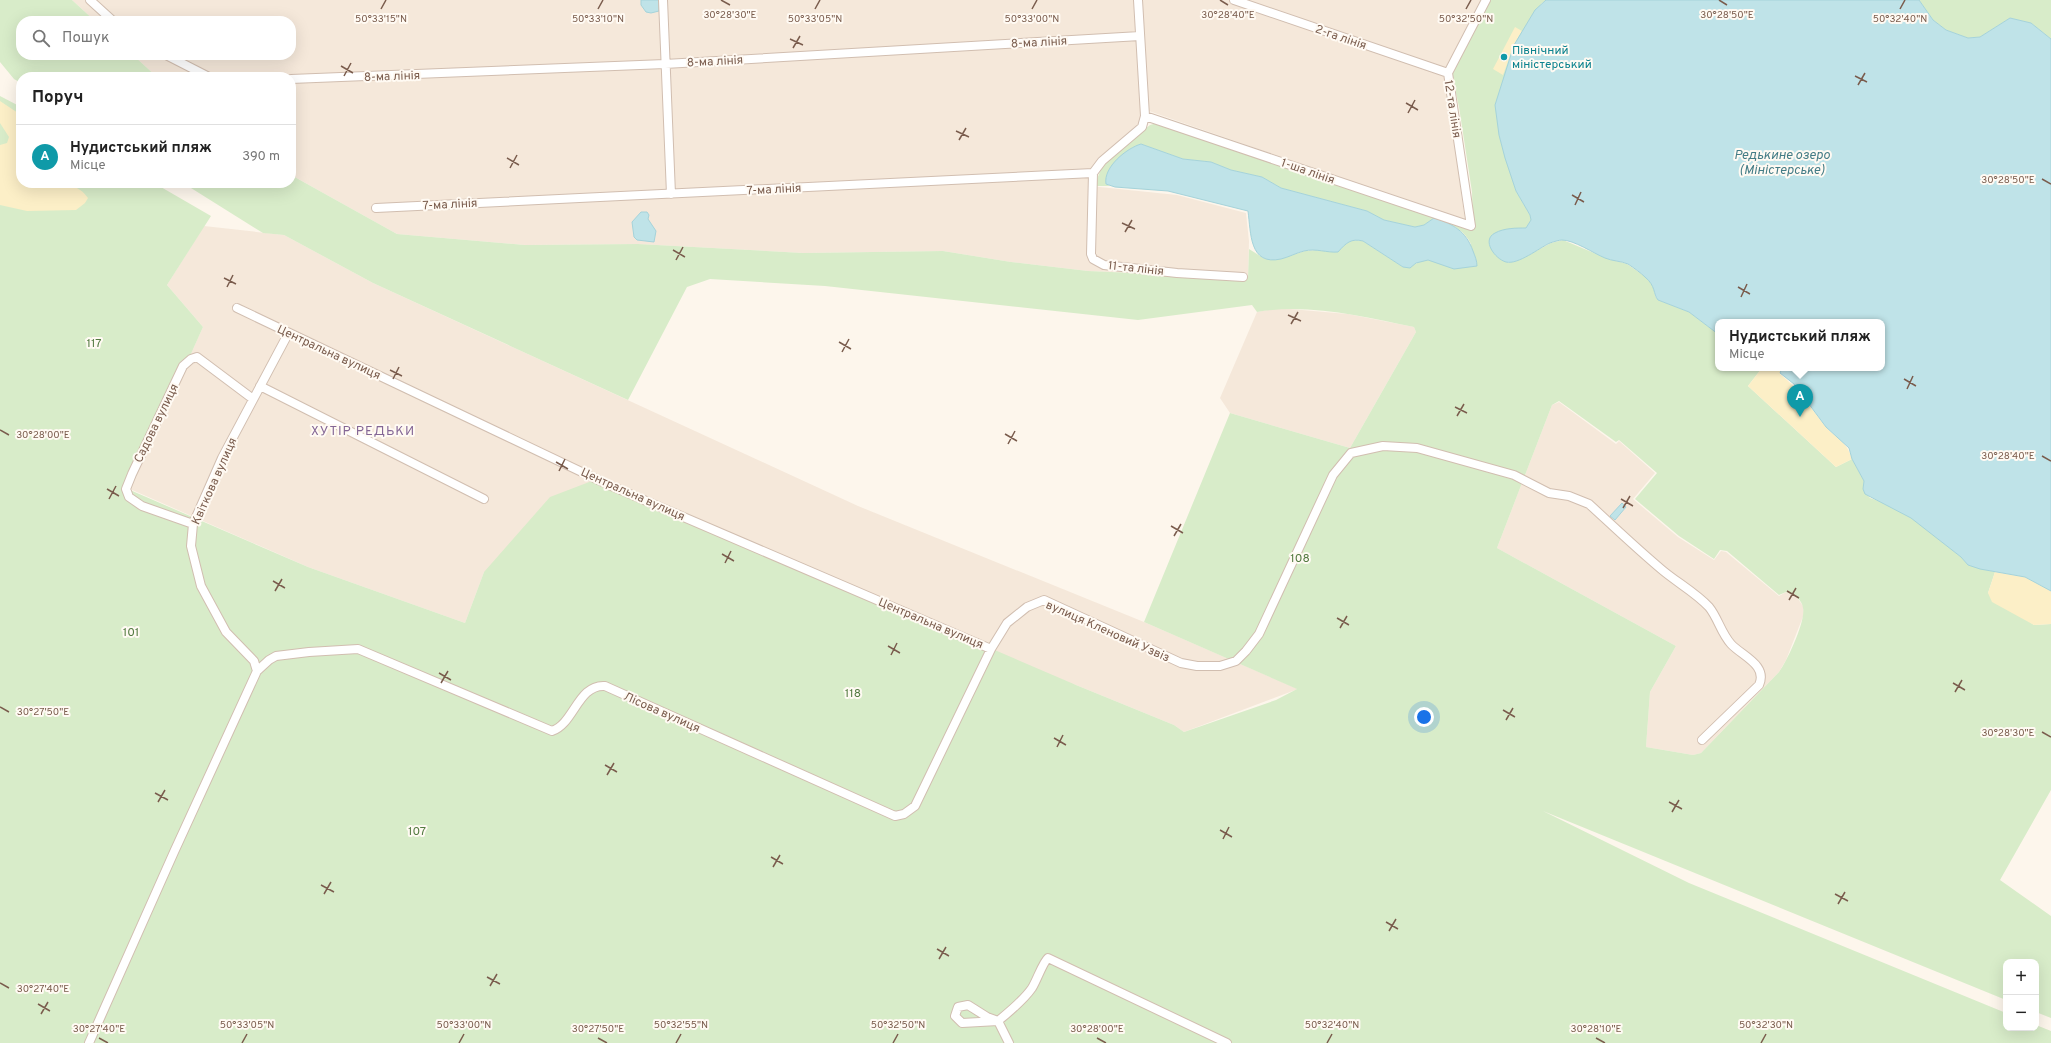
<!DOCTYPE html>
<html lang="uk">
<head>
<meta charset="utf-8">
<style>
	body { margin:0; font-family:Overpass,sans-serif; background:#f6f6f6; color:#222 }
	.controls { position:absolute; right:12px; bottom:12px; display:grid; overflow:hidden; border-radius:8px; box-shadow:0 4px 16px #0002 }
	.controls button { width:36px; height:36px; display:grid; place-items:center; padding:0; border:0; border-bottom:1px solid #e0e0e0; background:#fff; color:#222; font:20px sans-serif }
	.you { position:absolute; left:1424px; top:717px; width:14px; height:14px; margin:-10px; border:3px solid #fff; border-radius:50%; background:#1a73e8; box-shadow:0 0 0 6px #1a73e833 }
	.badge { display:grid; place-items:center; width:26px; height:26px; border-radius:50%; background:#b45309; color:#fff; font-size:13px; font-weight:700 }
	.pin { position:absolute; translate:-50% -33px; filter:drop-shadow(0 1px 2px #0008) }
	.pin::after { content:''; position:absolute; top:21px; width:14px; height:12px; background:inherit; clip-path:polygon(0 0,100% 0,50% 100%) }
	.popup { position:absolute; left:1715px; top:319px; width:170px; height:52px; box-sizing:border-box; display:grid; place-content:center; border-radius:8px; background:#fff; filter:drop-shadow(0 1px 3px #0005); font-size:13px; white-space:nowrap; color:#767676 }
	.popup b { font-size:15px; color:#222 }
	.popup::after { content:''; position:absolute; left:50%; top:100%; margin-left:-8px; border:8px solid transparent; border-top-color:#fff }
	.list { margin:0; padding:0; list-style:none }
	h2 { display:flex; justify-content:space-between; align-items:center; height:52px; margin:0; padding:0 16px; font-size:17px }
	h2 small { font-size:13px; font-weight:400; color:#767676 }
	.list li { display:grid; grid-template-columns:26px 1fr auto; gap:12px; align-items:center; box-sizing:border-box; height:64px; padding:0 16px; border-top:1px solid #e0e0e0 }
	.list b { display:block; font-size:15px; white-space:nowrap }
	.list p { margin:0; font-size:13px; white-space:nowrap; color:#767676 }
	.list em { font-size:13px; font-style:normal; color:#767676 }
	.icon { flex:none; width:22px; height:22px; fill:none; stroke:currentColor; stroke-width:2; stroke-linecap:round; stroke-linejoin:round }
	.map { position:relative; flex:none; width:2051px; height:1043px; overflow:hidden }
	.search { position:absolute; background:#fff; box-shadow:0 4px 16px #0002; left:16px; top:16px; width:280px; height:44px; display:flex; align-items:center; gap:10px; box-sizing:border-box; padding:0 14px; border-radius:16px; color:#767676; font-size:15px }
	.panel { position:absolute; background:#fff; box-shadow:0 4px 16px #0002; left:16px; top:72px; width:280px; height:116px; border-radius:16px }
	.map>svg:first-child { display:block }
</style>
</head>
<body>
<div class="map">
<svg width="2051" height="1043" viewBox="0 0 2051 1043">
	<rect width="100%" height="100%" fill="#fdf6ec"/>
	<!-- residential -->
	<path fill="#f5e8da" d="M72,0H1482L1445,76L1465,221L1146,110L1140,127L1092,166L1090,186L1177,195L1246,213L1249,241L1248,278L1088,271L1011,262L943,251L803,253L638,244L525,245L397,234L291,175V77H157L133,55H291V21H95Z
		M204,226L284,235L373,283L858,506L1144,622L1298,689L1184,732L1174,725L1076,685L484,572L465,623L308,567L130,489L203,327L167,285Z
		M1279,308L1348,314L1414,327L1416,332L1350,448L1230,413L1220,398L1257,312Z
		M1559,402L1616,444L1619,441L1655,473L1633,499L1678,537L1714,560L1721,551L1726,552L1779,596L1786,592L1796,596L1803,606L1804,614L1786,660L1779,672L1701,753L1693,755L1646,747L1650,692L1676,646L1497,548L1552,405Z"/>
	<!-- green -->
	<path fill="#d8ecc9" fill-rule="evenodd" d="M0,0H72L95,21H21V55H133L157,77H21V83L14,79L0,62Z
		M1490,0H1546L1541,4L1499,135L1516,191L1530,215L1531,220L1526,228H1517L1508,263L1527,256L1551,243L1563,240L1606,258L1627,264L1646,277L1654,286L1655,296L1658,300L1689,312L1718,334V368H1762L1748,386L1836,467L1852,459L1864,481L1863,489L1870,498L1882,502L1911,517L1961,557L1968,565L1995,572L1988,593L2034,625L2051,624V790L2000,880L2051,916V1018L2036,1012V962H2006V1000L1543,811L1689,883L2006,1013V1028H2036V1025L2051,1031V1043H0V96L21,107V183H154L211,216L167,285L203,327L130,490L308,567L465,623L484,572L550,497L597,479L1076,685L1174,725L1184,732L1276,700L1297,689L1144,622L1230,413L1350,448L1416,332L1414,327C1363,317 1309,303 1257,312L1252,305L1138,320L825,286L710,279L687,287L628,400L373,283L284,235L263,233L183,183H291V175L397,234L525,245L638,244L803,253L943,251L1011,262L1088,271L1248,278L1249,249L1265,259H1280L1305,251L1317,250L1338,252C1346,243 1351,238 1363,241L1403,267C1412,268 1417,261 1427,260C1432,260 1440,263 1446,265L1471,244C1465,231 1453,225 1441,220L1473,227L1472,192L1459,107L1452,75ZM1559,401L1616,442L1619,440L1657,473L1635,499L1679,536L1714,559L1720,550L1727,551L1779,595L1786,592C1794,595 1802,599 1803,608C1806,621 1787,661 1779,672L1701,753L1693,755L1646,747L1650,692L1676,646L1497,548L1552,405Z
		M1919,0H2051V39L2031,23L2010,18L1980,37L1968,38L1946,30L1933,20Z
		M1157,123L1407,207L1434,218L1424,225L1415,227L1384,220L1367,211L1281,188L1262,177L1231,170L1211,162L1183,159L1141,144C1119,154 1114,162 1106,184L1110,186H1096C1099,158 1130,141 1150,125Z"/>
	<!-- sand -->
	<path fill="#fcefc7" d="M1515,27L1522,31L1514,45L1503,75L1493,69Z
		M0,101L21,115V183C43,183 74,177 88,198L85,203L76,210L27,211L0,205V145L7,143L9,137L0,123Z
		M1762,368H1782L1780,374C1799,389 1810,407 1825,426C1836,439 1847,441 1852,459L1836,467L1748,386Z
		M1995,572L2025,577L2051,591V624L2034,625L1992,602L1988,593Z"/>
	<!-- water -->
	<path fill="#bfe3e8" stroke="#a5d3da" d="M641,0H659V11L651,13L646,12L641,5Z
		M1546,0H1919L1933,20L1946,30L1968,38L1980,37L2010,18L2031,23L2051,39V591L2025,577L1980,569L1968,565L1961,557L1911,518L1865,494L1863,489L1864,481L1852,459L1849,448L1826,427L1794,384L1780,373L1782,368H1882V322H1718V334L1689,312L1658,300C1653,294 1656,286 1645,277C1641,273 1634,268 1628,264C1621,261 1612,261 1605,258C1593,253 1574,240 1562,240C1559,240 1553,242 1550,243C1539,248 1518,265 1506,262C1495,259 1481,240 1495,233C1504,228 1516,228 1526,228L1531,220L1530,215L1516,191L1505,158L1499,135L1495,105L1514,45L1535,10Z
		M1141,144L1183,159L1211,162L1231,170L1262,177L1281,188L1367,211L1384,220L1415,227L1424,225L1434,218C1453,224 1466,231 1473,251C1475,256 1477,261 1477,266L1454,269L1428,260L1416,263L1410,268L1403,267L1363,241C1351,238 1346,243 1338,252C1327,253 1316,248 1304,251C1296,253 1289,257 1281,259C1249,266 1251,233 1248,211L1168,191L1115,187L1106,184C1103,167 1127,148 1141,144Z
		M641,212H647L649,215L648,219L656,231L654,242L637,240L634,237L632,222Z
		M1622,503L1626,507L1615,520L1610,516Z"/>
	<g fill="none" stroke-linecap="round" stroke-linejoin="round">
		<defs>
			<path id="street" d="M90,0L113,21
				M663,0L671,194
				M1234,0L1448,73
				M166,55L209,77
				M291,79L665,64L1140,36
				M1145,116L1471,226L1448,73L1486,0
				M1093,173L1091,254L1093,259L1104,265L1177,273L1243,277
				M376,208L1093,173L1102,161L1142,127L1145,116L1138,0
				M237,308L609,485L991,649
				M260,386L484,499
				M193,524L142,506L129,497L126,489L132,474L183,366L191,359L197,357L253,399
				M257,671L254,661L226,632L201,586L191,546L193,524L222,458L288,334
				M89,1043L174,852L257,671L269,660L276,656L309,652L358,649L552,731C574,724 578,684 605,686L895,816L904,814L915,806L991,649L1007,623L1027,607L1044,600L1181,663L1197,666H1220L1236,661L1246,651L1259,634L1333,475L1351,453L1383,446L1417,448L1514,475L1549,493L1569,496L1589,504C1613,526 1636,548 1661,569C1676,582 1695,592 1709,607C1718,618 1721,633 1731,644C1742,656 1768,665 1759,685L1702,740
				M1009,1043L998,1021L962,1023L955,1016L958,1007L968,1005L987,1017L998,1021C1010,1011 1023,1001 1032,988C1037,980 1043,962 1048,958L1227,1043"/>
		</defs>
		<!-- street casing -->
		<use href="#street" stroke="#d1beb0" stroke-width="10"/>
		<!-- street -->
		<use href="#street" stroke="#fff" stroke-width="8"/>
	</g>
	<!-- ticks -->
	<path fill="none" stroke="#7a5c4d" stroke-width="1.5" d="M721,0L730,5M1220,0L1228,5M1719,0L1727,5M381,9L386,0M598,9L603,0M815,9L820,0M1032,9L1037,0M1466,9L1471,0M1900,9L1905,0M790,39L803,45M793,48L800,36M341,66L353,73M344,76L351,63M1855,76L1867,82M1858,85L1865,73M1406,103L1418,110M1408,113L1415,100M956,131L969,137M959,140L966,128M507,158L519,165M510,168L517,155M2042,179L2051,184M1572,195L1584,202M1575,205L1581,192M1122,223L1135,229M1125,232L1132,220M673,250L685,257M676,260L683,247M224,278L236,284M227,287L233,275M1738,287L1750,294M1741,297L1747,284M1288,315L1301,321M1291,324L1298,312M839,342L851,349M842,352L849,339M390,370L402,376M393,379L399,367M1904,379L1916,386M1907,389L1913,376M1455,407L1467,413M1457,416L1464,404M0,430L9,435M1005,434L1017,441M1008,444L1015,431M2042,456L2051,461M556,462L568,469M559,471L565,459M107,489L119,496M109,499L116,486M1621,499L1633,506M1623,508L1630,496M1171,526L1183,533M1174,536L1181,524M722,554L734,561M725,563L731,551M273,581L285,588M275,591L282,579M1787,591L1799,598M1789,600L1796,588M1337,618L1349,625M1340,628L1347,616M888,646L900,653M891,655L897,643M439,673L451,680M441,683L448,671M1953,683L1965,690M1955,692L1962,680M0,707L9,712M1503,710L1515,717M1506,720L1513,708M2042,732L2051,737M1054,738L1066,745M1057,747L1063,735M605,765L617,772M607,775L614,763M155,793L168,800M158,802L165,790M1669,802L1682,809M1672,812L1679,800M1220,830L1232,837M1223,839L1229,827M771,857L783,864M773,867L780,855M321,885L334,892M324,894L331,882M1835,894L1848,901M1838,904L1845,892M1386,922L1398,929M1389,931L1396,919M937,949L949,956M939,959L946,947M487,977L500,984M0,983L9,988M490,986L497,974M38,1004L50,1011M41,1014L48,1002M99,1038L108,1043M598,1038L607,1043M1097,1038L1106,1043M1596,1038L1605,1043M242,1043L247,1034M459,1043L464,1034M676,1043L681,1034M893,1043L898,1034M1327,1043L1332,1034M1761,1043L1766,1034"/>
	<!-- markers -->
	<circle fill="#0f9aa8" stroke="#fffaf3" stroke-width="1.5" cx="1504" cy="57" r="4"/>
	<g text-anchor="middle" stroke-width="4" stroke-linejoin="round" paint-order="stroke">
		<!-- street labels -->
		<g font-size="12" fill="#7a5c4d" stroke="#fffaf3">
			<text transform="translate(1341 37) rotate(19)" y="4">2-га лінія</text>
			<text transform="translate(1039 42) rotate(-3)" y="4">8-ма лінія</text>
			<text transform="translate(715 61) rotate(-3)" y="4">8-ма лінія</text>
			<text transform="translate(392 76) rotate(-2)" y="4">8-ма лінія</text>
			<text transform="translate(1453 109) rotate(81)" y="4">12-та лінія</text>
			<text transform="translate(1308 171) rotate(19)" y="4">1-ша лінія</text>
			<text transform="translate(774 189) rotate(-3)" y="4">7-ма лінія</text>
			<text transform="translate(450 204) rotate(-3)" y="4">7-ма лінія</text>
			<text transform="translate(1136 268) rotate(6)" y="4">11-та лінія</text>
			<text transform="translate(329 352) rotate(25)" y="4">Центральна вулиця</text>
			<text transform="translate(156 423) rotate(-64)" y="4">Садова вулиця</text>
			<text transform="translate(214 481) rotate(-66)" y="4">Квіткова вулиця</text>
			<text transform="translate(633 494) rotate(24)" y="4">Центральна вулиця</text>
			<text transform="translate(931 623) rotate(23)" y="4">Центральна вулиця</text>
			<text transform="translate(1108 631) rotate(24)" y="4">вулиця Кленовий Узвіз</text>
			<text transform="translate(662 712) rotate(24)" y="4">Лісова вулиця</text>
		</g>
		<!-- culture labels -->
		<g font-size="12" fill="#0d838f" stroke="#fffaf3" text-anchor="start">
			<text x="1512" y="54">Північний<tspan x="1512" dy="14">міністерський</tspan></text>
		</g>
		<!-- park labels -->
		<g font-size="12" fill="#537a41" stroke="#fffaf3">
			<text x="94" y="347">117</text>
			<text x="1300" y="562">108</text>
			<text x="131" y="636">101</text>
			<text x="853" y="697">118</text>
			<text x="417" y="835">107</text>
		</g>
		<!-- water labels -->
		<g font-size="13" font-style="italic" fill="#437c86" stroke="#fffaf3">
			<text x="1782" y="159">Редькине озеро<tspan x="1782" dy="15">(Міністерське)</tspan></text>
		</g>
		<!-- neighbourhood labels -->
		<g font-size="13" letter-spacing="1" fill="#846695" stroke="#fffaf3">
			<text x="363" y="435">ХУТІР РЕДЬКИ</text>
		</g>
	</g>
	<g font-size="10" text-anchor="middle" fill="#7a5c4d" stroke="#fffaf3" stroke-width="4" stroke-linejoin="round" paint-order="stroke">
		<text x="1727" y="18">30°28'50"E</text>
		<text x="730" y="18">30°28'30"E</text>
		<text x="1228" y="18">30°28'40"E</text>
		<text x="381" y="22">50°33'15"N</text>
		<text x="598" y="22">50°33'10"N</text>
		<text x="815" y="22">50°33'05"N</text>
		<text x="1032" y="22">50°33'00"N</text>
		<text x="1466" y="22">50°32'50"N</text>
		<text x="1900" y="22">50°32'40"N</text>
		<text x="2008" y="183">30°28'50"E</text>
		<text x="43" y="438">30°28'00"E</text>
		<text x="2008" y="459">30°28'40"E</text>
		<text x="43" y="715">30°27'50"E</text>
		<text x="2008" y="736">30°28'30"E</text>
		<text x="43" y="992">30°27'40"E</text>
		<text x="247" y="1028">50°33'05"N</text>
		<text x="464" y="1028">50°33'00"N</text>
		<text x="681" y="1028">50°32'55"N</text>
		<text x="898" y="1028">50°32'50"N</text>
		<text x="1332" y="1028">50°32'40"N</text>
		<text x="1766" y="1028">50°32'30"N</text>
		<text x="99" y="1032">30°27'40"E</text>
		<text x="598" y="1032">30°27'50"E</text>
		<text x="1097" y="1032">30°28'00"E</text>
		<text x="1596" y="1032">30°28'10"E</text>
	</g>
</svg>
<div class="controls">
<button>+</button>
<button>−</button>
</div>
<div class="you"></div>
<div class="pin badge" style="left:1800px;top:417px;background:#0f9aa8">A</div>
<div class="popup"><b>Нудистський пляж</b>Місце</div>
<div class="search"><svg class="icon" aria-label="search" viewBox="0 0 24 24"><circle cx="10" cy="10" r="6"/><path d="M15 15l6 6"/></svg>Пошук</div>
<section class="panel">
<h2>Поруч<small></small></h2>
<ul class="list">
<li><span class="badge" style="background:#0f9aa8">A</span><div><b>Нудистський пляж</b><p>Місце</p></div><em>390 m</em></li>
</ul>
</section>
</div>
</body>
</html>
